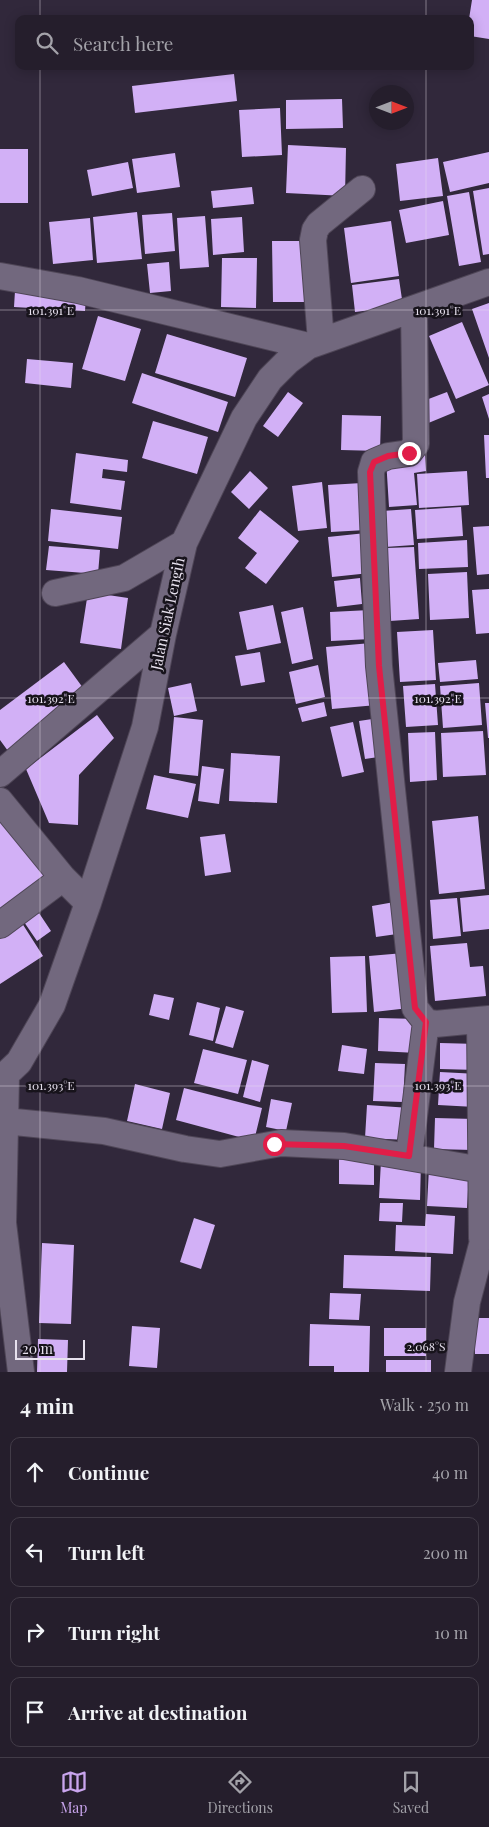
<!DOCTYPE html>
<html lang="en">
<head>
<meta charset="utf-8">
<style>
	body { margin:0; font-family:"Playfair Display",serif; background:#2d2734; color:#f1f3f6 }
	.compass { position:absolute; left:369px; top:85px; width:45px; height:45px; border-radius:50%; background:#251e2c; box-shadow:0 2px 12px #0003; rotate:90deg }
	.scale { position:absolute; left:15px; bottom:12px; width:70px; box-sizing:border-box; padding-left:5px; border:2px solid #e7e1ee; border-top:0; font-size:14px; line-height:18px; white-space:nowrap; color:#e7e1ee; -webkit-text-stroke:4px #17131b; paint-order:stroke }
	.stop { position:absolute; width:15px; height:15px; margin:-11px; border:4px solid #e11d48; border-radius:50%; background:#fff }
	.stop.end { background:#e11d48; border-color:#fff; box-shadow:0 1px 5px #0008 }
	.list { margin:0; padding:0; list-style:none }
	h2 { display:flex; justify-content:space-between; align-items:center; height:65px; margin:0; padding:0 20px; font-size:21px }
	h2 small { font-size:16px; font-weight:400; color:#a3a2a9 }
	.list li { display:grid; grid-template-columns:32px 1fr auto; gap:15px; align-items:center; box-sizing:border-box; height:70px; margin:0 10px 10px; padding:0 10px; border:1px solid #423c48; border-radius:10px }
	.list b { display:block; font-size:19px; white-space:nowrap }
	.list em { font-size:16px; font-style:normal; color:#a3a2a9 }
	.icon { flex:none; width:28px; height:28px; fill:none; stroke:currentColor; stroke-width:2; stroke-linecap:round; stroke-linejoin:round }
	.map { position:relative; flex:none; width:489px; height:1372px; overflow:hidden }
	.search { position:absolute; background:#251e2c; box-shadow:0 2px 12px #0003; left:15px; right:15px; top:15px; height:55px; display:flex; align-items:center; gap:12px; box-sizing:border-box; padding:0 18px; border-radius:10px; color:#a3a2a9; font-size:19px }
	.sheet { height:385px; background:#251e2c }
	nav { display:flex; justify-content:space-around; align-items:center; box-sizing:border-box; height:70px; border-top:1px solid #423c48; background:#251e2c; font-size:14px; color:#a3a2a9 }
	nav a { display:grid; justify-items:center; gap:2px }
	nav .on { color:#c9a5ee }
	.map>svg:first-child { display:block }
</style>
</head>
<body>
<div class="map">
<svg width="489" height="1372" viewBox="0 0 489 1372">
	<rect width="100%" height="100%" fill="#31283b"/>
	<!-- building -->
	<path fill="#d2b0f6" d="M472,0H489V39L470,36L469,19Z
		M234,74L237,101L135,113L132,86Z
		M342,99L343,128L286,129V100Z
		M280,108L282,155L242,157L239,110Z
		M288,145L346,148L345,196L286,193Z
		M0,149H28V203H0Z
		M489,152V183L450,192L443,162Z
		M175,153L180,187L137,193L132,159Z
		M438,158L443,196L400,201L396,164Z
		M128,162L133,188L92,196L87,170Z
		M252,187L254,204L213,208L211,191Z
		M489,188V254L483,255L473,191Z
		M469,192L481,262L459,266L447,196Z
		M443,201L449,235L406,243L399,210Z
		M137,212L142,259L97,263L93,217Z
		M172,213L175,251L145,254L142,215Z
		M205,216L209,267L180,269L177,218Z
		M242,217L244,252L213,255L211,219Z
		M90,218L93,260L53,264L49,222Z
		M391,221L399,276L351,283L344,228Z
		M272,241H310L311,302H273Z
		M222,258H257L256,308L221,307Z
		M169,262L171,291L150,293L147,264Z
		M399,279L403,306L355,312L352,285Z
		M15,291L86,296L85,311L14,307Z
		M489,303V358L472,309Z
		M98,316L141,329L125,381L82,369Z
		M462,322L489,385L456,399L429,336Z
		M167,334L247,358L235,397L155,373Z
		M27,359L73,363L71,388L25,383Z
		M142,373L228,402L218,432L132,403Z
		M288,392L303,403L278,437L263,426Z
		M447,392L455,412L426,424L418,403Z
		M489,394V419L482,397Z
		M342,415L381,416L380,451L341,450Z
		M153,421L208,437L197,474L142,458Z
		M484,435H489V478H486Z
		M76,453L128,460L127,472L103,469L102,478L125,481L121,510L70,503Z
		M425,455L426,471L414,473L417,505L389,507L386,459Z
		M250,471L268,488L249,509L231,492Z
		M467,471L469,505L419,508L417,474Z
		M322,482L327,528L298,531L292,486Z
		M362,483L366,530L331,532L328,485Z
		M461,507L463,536L417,539L415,510Z
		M51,509L122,517L118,549L48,541Z
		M411,509L414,545L385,547L382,511Z
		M260,510L299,541L266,584L245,568L257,553L238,538Z
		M489,526V574L477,575L473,527Z
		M366,533L370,573L332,577L328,537Z
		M467,540L468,567L419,569L418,543Z
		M49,546L100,550L98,574L46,570Z
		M414,547L419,619L390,621L386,548Z
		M467,572L469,618L430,620L428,574Z
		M360,578L362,604L337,607L334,581Z
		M489,589V633L476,634L472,590Z
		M88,592L128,598L121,649L80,643Z
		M273,605L281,643L247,650L239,612Z
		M303,607L313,659L292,664L281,612Z
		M370,610L371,639L331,641L330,612Z
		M433,630L436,680L400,682L397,632Z
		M371,643L377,705L332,709L326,647Z
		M260,652L265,682L241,686L235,656Z
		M476,660L478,679L440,682L438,663Z
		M64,662L86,692L8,751L0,740V710Z
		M318,665L325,697L296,704L289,672Z
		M191,683L197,711L174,716L168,688Z
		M479,683L482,725L443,728L440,686Z
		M435,684L438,725L406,727L403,686Z
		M324,702L327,716L302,722L298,708Z
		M485,703H489V738H488Z
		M97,715L114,738L79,775L78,825L49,823L26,769Z
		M174,717L203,720L198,776L169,773Z
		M379,718L385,756L365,759L359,721Z
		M353,722L364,772L342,777L330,727Z
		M483,731L486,775L443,777L441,733Z
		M435,732L437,780L410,782L408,733Z
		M231,753L280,756L277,803L229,801Z
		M202,766L224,769L219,804L198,801Z
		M154,775L196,784L188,818L146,809Z
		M0,809L48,875L0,910Z
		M478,816L485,889L439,894L432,821Z
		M225,834L231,872L205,876L200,837Z
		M489,895V929L463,932L460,898Z
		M457,898L461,936L433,939L430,900Z
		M400,901L404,933L376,937L372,906Z
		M39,913L51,931L37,941L24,922Z
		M20,920L43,956L0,984V933Z
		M467,943L470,967L483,966L486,996L435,1001L430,946Z
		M404,953L409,1008L374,1012L369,956Z
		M365,956L367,1012L332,1013L330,957Z
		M154,994L174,998L169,1020L149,1015Z
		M197,1002L220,1008L213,1041L189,1035Z
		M226,1006L244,1011L233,1048L215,1043Z
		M379,1018L418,1019L417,1053L378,1051Z
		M440,1043L478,1044L477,1070L440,1069Z
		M342,1045L367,1049L364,1074L338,1071Z
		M203,1049L247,1060L238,1094L194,1083Z
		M252,1060L269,1065L260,1102L243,1097Z
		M375,1063L405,1064L403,1102L373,1101Z
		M440,1072L478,1074L475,1107L438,1105Z
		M135,1084L170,1093L162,1129L127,1121Z
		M184,1088L262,1108L254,1141L176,1120Z
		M271,1099L292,1103L286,1131L266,1127Z
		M367,1105L410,1108L408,1140L365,1138Z
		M435,1118L475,1119L473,1150L434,1149Z
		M339,1153L374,1154V1185L339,1184Z
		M381,1161L421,1162L420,1200L379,1198Z
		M429,1168L469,1171L467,1208L427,1206Z
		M380,1203H403L402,1222L379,1221Z
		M426,1214L455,1216L453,1254L395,1251L396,1225L425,1226Z
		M194,1218L215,1225L201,1269L180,1262Z
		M42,1243L74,1245L71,1324L39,1323Z
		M344,1255L431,1257L430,1291L343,1288Z
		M330,1293L361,1294L359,1320L329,1319Z
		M475,1318H489V1354H475Z
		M310,1324L370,1326L369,1372H334V1366H309Z
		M132,1326L160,1328L157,1368L129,1366Z
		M384,1328H426V1356H384Z
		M38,1339L68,1340L67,1372H37Z
		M386,1360H431V1372H386Z"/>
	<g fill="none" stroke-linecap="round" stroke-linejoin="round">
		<defs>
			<path id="minor" d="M0,276L78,290L308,346
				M414,309L416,444L409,453L388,456L374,462L371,472L379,666L415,1008L426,1022L435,1024L489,1019
				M321,341L313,240L315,230L319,224L362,189
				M55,593L124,578L184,543
				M0,774L163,634
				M0,801L63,878L88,903
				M0,925L63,878
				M480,1020L482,1238
				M6,1076L3,1223L21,1372
				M0,1080L19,1062L52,1005L88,903L145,727L163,634L184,543L244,418L270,379L288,361L308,346L489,282
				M5,1121L104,1131L185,1149L220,1154L281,1143L344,1146L482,1170
				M409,1156L426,1022
				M458,1372L467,1302L488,1222"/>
		</defs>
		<!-- minor casing -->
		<use href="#minor" stroke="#4f4657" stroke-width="28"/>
		<!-- minor -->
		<use href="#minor" stroke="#72687e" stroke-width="26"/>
	</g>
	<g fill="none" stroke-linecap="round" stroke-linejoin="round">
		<!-- route -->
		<path stroke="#e11d48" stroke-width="6" d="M274,1144L344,1146L409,1156L426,1022L415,1008L379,666L370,472L374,462L388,456L409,453"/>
	</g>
	<!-- ticks -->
	<path fill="none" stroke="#e7e1ee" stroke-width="1" stroke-opacity="0.45" d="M40,0V19M426,0V19M40,66V1372M426,66V1372M0,310H489M0,698H489M0,1086H489"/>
	<g text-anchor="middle" stroke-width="5" stroke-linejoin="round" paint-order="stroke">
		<!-- street labels -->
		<g font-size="15" fill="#e7e1ee" stroke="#17131b">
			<text transform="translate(168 614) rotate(-78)" y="5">Jalan Siak Lengih</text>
		</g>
	</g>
	<g font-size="12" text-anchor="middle" fill="#e7e1ee" stroke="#17131b" stroke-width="5" stroke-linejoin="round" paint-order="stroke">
		<text x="438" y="315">101.391°E</text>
		<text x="51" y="315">101.391°E</text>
		<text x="438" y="703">101.392°E</text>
		<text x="51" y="703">101.392°E</text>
		<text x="51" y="1090">101.393°E</text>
		<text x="438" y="1090">101.393°E</text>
		<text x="426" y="1351">2.068°S</text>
	</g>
</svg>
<svg class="compass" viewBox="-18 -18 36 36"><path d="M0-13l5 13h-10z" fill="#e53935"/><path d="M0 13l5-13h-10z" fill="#a3a2a9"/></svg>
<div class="scale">20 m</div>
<div class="stop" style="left:274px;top:1144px"></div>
<div class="stop end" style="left:409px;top:453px"></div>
<div class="search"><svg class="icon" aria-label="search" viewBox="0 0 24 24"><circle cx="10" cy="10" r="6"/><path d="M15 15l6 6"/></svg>Search here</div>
</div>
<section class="sheet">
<h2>4 min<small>Walk · 250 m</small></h2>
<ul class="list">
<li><svg class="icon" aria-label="ahead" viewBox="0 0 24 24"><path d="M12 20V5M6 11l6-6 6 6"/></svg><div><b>Continue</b></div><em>40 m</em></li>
<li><svg class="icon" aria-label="left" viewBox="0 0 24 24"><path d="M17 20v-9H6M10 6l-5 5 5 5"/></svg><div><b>Turn left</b></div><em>200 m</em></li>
<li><svg class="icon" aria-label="right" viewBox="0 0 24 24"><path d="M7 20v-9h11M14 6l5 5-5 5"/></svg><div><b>Turn right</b></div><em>10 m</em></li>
<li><svg class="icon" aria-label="arrive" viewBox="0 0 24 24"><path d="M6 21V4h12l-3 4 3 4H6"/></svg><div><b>Arrive at destination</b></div></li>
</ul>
</section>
<nav>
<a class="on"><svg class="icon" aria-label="map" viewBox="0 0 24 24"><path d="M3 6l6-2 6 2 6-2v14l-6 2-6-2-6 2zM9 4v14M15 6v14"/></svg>Map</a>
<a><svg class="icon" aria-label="directions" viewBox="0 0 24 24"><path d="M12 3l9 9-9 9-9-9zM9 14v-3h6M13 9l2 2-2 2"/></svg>Directions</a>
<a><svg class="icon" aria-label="saved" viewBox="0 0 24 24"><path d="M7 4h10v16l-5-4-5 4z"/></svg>Saved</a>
</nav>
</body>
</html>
